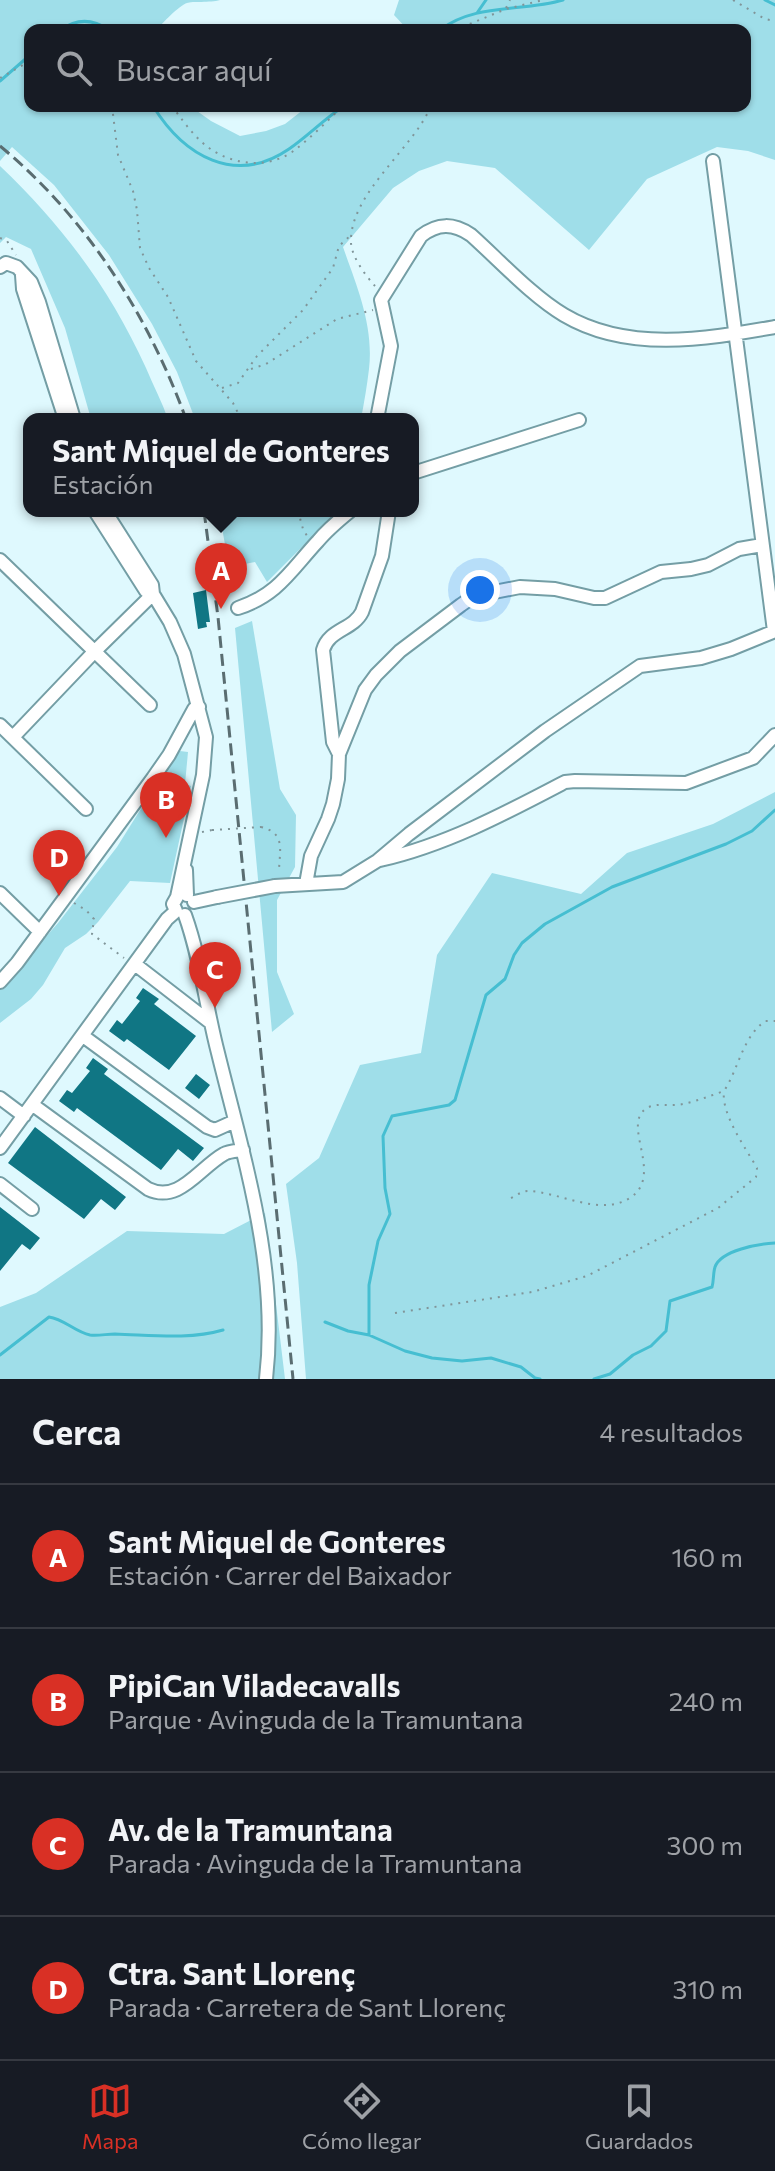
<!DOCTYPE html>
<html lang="es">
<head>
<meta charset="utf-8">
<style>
	body { margin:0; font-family:Commissioner,sans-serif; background:#242831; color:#f1f3f6 }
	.you { position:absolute; left:480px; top:590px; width:28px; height:28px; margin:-20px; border:6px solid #fff; border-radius:50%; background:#1a73e8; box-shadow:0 0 0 12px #1a73e833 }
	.badge { display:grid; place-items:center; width:52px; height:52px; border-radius:50%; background:#d93025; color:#fff; font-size:26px; font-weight:700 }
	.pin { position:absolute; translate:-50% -66px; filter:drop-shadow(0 2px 4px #0008) }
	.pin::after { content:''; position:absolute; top:42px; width:28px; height:24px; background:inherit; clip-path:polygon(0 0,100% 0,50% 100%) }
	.popup { position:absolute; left:23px; top:413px; width:396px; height:104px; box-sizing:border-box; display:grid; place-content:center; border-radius:16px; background:#171b24; filter:drop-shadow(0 2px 6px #0005); font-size:26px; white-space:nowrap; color:#9ea1a6 }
	.popup b { font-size:30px; color:#f1f3f6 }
	.popup::after { content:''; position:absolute; left:50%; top:100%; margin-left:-16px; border:16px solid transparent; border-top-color:#171b24 }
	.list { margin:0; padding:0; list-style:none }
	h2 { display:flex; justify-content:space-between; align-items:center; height:104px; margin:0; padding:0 32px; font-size:34px }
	h2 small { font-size:26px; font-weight:400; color:#9ea1a6 }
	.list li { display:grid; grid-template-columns:52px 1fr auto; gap:24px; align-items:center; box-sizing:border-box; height:144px; padding:0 32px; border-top:2px solid #363941 }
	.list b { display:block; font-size:30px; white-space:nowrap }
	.list p { margin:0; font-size:26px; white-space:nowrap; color:#9ea1a6 }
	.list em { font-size:26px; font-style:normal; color:#9ea1a6 }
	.icon { flex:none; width:44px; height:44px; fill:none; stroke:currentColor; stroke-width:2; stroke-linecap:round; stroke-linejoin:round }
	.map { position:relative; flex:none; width:775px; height:1379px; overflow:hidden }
	.search { position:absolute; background:#171b24; box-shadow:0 2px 6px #0004; left:24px; right:24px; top:24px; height:88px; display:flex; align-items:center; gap:20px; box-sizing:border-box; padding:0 28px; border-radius:16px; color:#9ea1a6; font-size:30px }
	.sheet { height:680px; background:#171b24 }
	nav { display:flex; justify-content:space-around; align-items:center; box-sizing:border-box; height:112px; border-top:2px solid #363941; background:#171b24; font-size:22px; color:#9ea1a6 }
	nav a { display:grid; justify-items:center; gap:4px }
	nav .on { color:#d93025 }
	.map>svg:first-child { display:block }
</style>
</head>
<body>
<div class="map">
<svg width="775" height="1379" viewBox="0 0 775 1379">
	<rect width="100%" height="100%" fill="#dff9fe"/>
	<!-- green -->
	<path fill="#9fdee9" d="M0,0H220C210,3 192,1 187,3C180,5 161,24 157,30H30V106H190L211,121L240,136L266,131L285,124L308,106H745V30H408L394,15L399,0H775V160L748,151L717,147L647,179L589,250L495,168L447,161L419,171L393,188L343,247C357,287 374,326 369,369C367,386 364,403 361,419H195L177,372L152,324L109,255L54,185L12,147L0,161Z
		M0,166C63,226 110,289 146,368C153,385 162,402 168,419H91L65,328L31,249L6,237L0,243Z
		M219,511H338L267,582L255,562L229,567Z
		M252,621L280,789L296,815L295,867L277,900V972L294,1014L272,1032L235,628Z
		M180,751L188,752L185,784L191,786L170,883L130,881L98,922L86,934L65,948L43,985L31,999L0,1023V989L58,923L117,847L152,791L159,776Z
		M775,792V1379H306L297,1263L286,1184L319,1158L360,1065L421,1053L437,955L492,873L581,894L627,853L713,824Z
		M265,1213L285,1379H0V1307L36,1293L127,1231L224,1234Z"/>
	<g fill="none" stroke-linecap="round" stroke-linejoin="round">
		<!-- stream -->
		<path stroke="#46bed1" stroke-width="3" d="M765,0L775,5
			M477,13L486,0
			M61,30C77,18 93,19 109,30
			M440,30C475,3 522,12 563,0
			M0,81L30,55
			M153,106C184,156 235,186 289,149C308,136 324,119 344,106
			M325,1322L348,1331L369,1335L405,1351L432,1358L462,1361L491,1358L521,1367L535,1378L540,1379
			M369,1335V1285L378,1241L390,1214L385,1188L383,1136L392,1116L449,1105L455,1100L486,995L505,979L514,955L522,943L545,924L612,887L726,844L752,831L775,810
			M0,1355L49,1317C64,1319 75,1332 90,1335C98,1336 107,1334 115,1334C151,1335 189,1340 223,1330
			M594,1379L610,1374L633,1355L651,1346L666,1331L670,1301L712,1287C714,1280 713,1273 715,1267C721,1250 759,1244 775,1243"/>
	</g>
	<!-- building -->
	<path fill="#107684" d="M206,590L210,622H206L207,627L198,629L193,593Z
		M143,988L159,999L154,1004L196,1036L169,1070L127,1039L124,1042L109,1031L117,1020L122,1024L140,1001L136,998Z
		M93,1058L108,1069L104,1074L204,1148L193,1161L178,1149L161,1170L77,1108L74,1112L59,1101L67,1090L72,1093L90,1071L86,1068Z
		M196,1074L210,1085L199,1099L185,1088Z
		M35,1127L126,1197L115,1210L101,1199L84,1219L8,1163Z
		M0,1207L40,1238L30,1250L22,1244L0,1271Z"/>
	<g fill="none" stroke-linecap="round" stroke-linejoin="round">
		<defs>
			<path id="street" d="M713,161L774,631
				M0,267L6,263L17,267L31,282L39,302L74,419
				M22,275L23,289L65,419
				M377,419L391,346L381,300L421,236C438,223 453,223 471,235C499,260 532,296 564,315C628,353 706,339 775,327
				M413,473L579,420
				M95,511L146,591L153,594
				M105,511L152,585L153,594L170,622L184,654L206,737L203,775L177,897L173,904L176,911
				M0,560L150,705
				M238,608C278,595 291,570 318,541C327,530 339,520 350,511
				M0,725L86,809
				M13,737L94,652L153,594
				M339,754L333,742L323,650C329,629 353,630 362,612L382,556L389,511
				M380,860C446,845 506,813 565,782L575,781L686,783L753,758L775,735
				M186,870L187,895
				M306,884L311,856L328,819L333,804L338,779L339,754L365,690L376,675L400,651L461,605L474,596L520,587L555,589L594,598H605L661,572L691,569L708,565L739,549L762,545
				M275,886L343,882L377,861L409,834L545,731L640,666L701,658L731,649L775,631
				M0,893L40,932
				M194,902L217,897
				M185,915C201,960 206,1007 218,1053C244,1159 279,1268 266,1379
				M136,965L211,1023
				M0,982L17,963L153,778L169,755L194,709L199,707
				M83,1036L207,1127L215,1130L235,1121
				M0,1098L24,1116
				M33,1105L148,1189C179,1204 199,1168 224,1154C229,1151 236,1151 243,1150
				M0,1148L167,919L176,911
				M0,1184L32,1209"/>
		</defs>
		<!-- street casing -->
		<use href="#street" stroke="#749ea5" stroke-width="16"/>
		<!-- path -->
		<path stroke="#809599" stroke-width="2" stroke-dasharray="2 6" stroke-linecap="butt" d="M733,0L765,19L775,21
			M506,8L510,0
			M455,30L506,9L543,0
			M0,78L30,61
			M112,106L118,155L133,191L137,210L140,248L149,268L168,297L196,361L233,403L241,419
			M172,106C183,121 194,137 209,148C233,165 267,169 292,152C310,139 327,121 343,106
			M0,238L7,241L16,255
			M375,286C365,275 352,257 351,243C349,194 413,149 431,106
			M251,369L266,364L337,319L373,310
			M222,388L238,383L257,356L303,310L333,268L339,246L351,235
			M298,511L303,529L307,536
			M261,827C287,833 279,852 279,872
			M202,832L212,830
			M74,903L86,910L94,919L92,934L124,958
			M511,1198C517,1195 522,1191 528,1191C560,1192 600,1217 630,1198C665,1175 620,1124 647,1108C657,1102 671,1107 683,1104C697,1101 710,1096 724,1091C739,1068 742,1038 765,1021H775
			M395,1313L532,1292L587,1276L718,1208L756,1177L757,1168C745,1147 721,1114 724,1091"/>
		<!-- street -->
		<use href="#street" stroke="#fff" stroke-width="12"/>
		<!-- rail -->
		<path stroke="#5a6d71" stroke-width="3" stroke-dasharray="12 6" stroke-linecap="butt" d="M0,146C86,217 148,315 186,419
			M204,511L218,617L293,1379"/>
		<defs>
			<path id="street-bridge" d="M217,897L275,886"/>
		</defs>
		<!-- street-bridge casing -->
		<use href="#street-bridge" stroke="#749ea5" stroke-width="16" stroke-linecap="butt"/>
		<!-- path-bridge -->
		<path stroke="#809599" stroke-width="2" stroke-dasharray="2 6" stroke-linecap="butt" d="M212,830L261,827"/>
		<!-- street-bridge -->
		<use href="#street-bridge" stroke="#fff" stroke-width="12"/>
	</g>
</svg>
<div class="you"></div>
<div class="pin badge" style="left:221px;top:609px">A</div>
<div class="popup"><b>Sant Miquel de Gonteres</b>Estación</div>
<div class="pin badge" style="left:166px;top:838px">B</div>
<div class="pin badge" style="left:215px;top:1008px">C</div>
<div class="pin badge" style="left:59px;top:896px">D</div>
<div class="search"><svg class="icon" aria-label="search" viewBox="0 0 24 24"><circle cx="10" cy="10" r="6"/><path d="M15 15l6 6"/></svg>Buscar aquí</div>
</div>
<section class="sheet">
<h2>Cerca<small>4 resultados</small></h2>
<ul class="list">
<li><span class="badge">A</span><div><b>Sant Miquel de Gonteres</b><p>Estación · Carrer del Baixador</p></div><em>160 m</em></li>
<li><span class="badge">B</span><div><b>PipiCan Viladecavalls</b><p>Parque · Avinguda de la Tramuntana</p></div><em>240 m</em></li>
<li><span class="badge">C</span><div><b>Av. de la Tramuntana</b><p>Parada · Avinguda de la Tramuntana</p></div><em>300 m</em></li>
<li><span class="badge">D</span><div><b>Ctra. Sant Llorenç</b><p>Parada · Carretera de Sant Llorenç</p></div><em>310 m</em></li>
</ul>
</section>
<nav>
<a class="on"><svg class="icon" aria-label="map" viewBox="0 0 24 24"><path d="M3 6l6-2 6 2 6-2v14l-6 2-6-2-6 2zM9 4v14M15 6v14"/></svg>Mapa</a>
<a><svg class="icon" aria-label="directions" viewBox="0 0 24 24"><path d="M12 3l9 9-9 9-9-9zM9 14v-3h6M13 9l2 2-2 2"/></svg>Cómo llegar</a>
<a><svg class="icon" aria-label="saved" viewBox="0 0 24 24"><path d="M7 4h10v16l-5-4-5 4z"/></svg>Guardados</a>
</nav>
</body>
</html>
